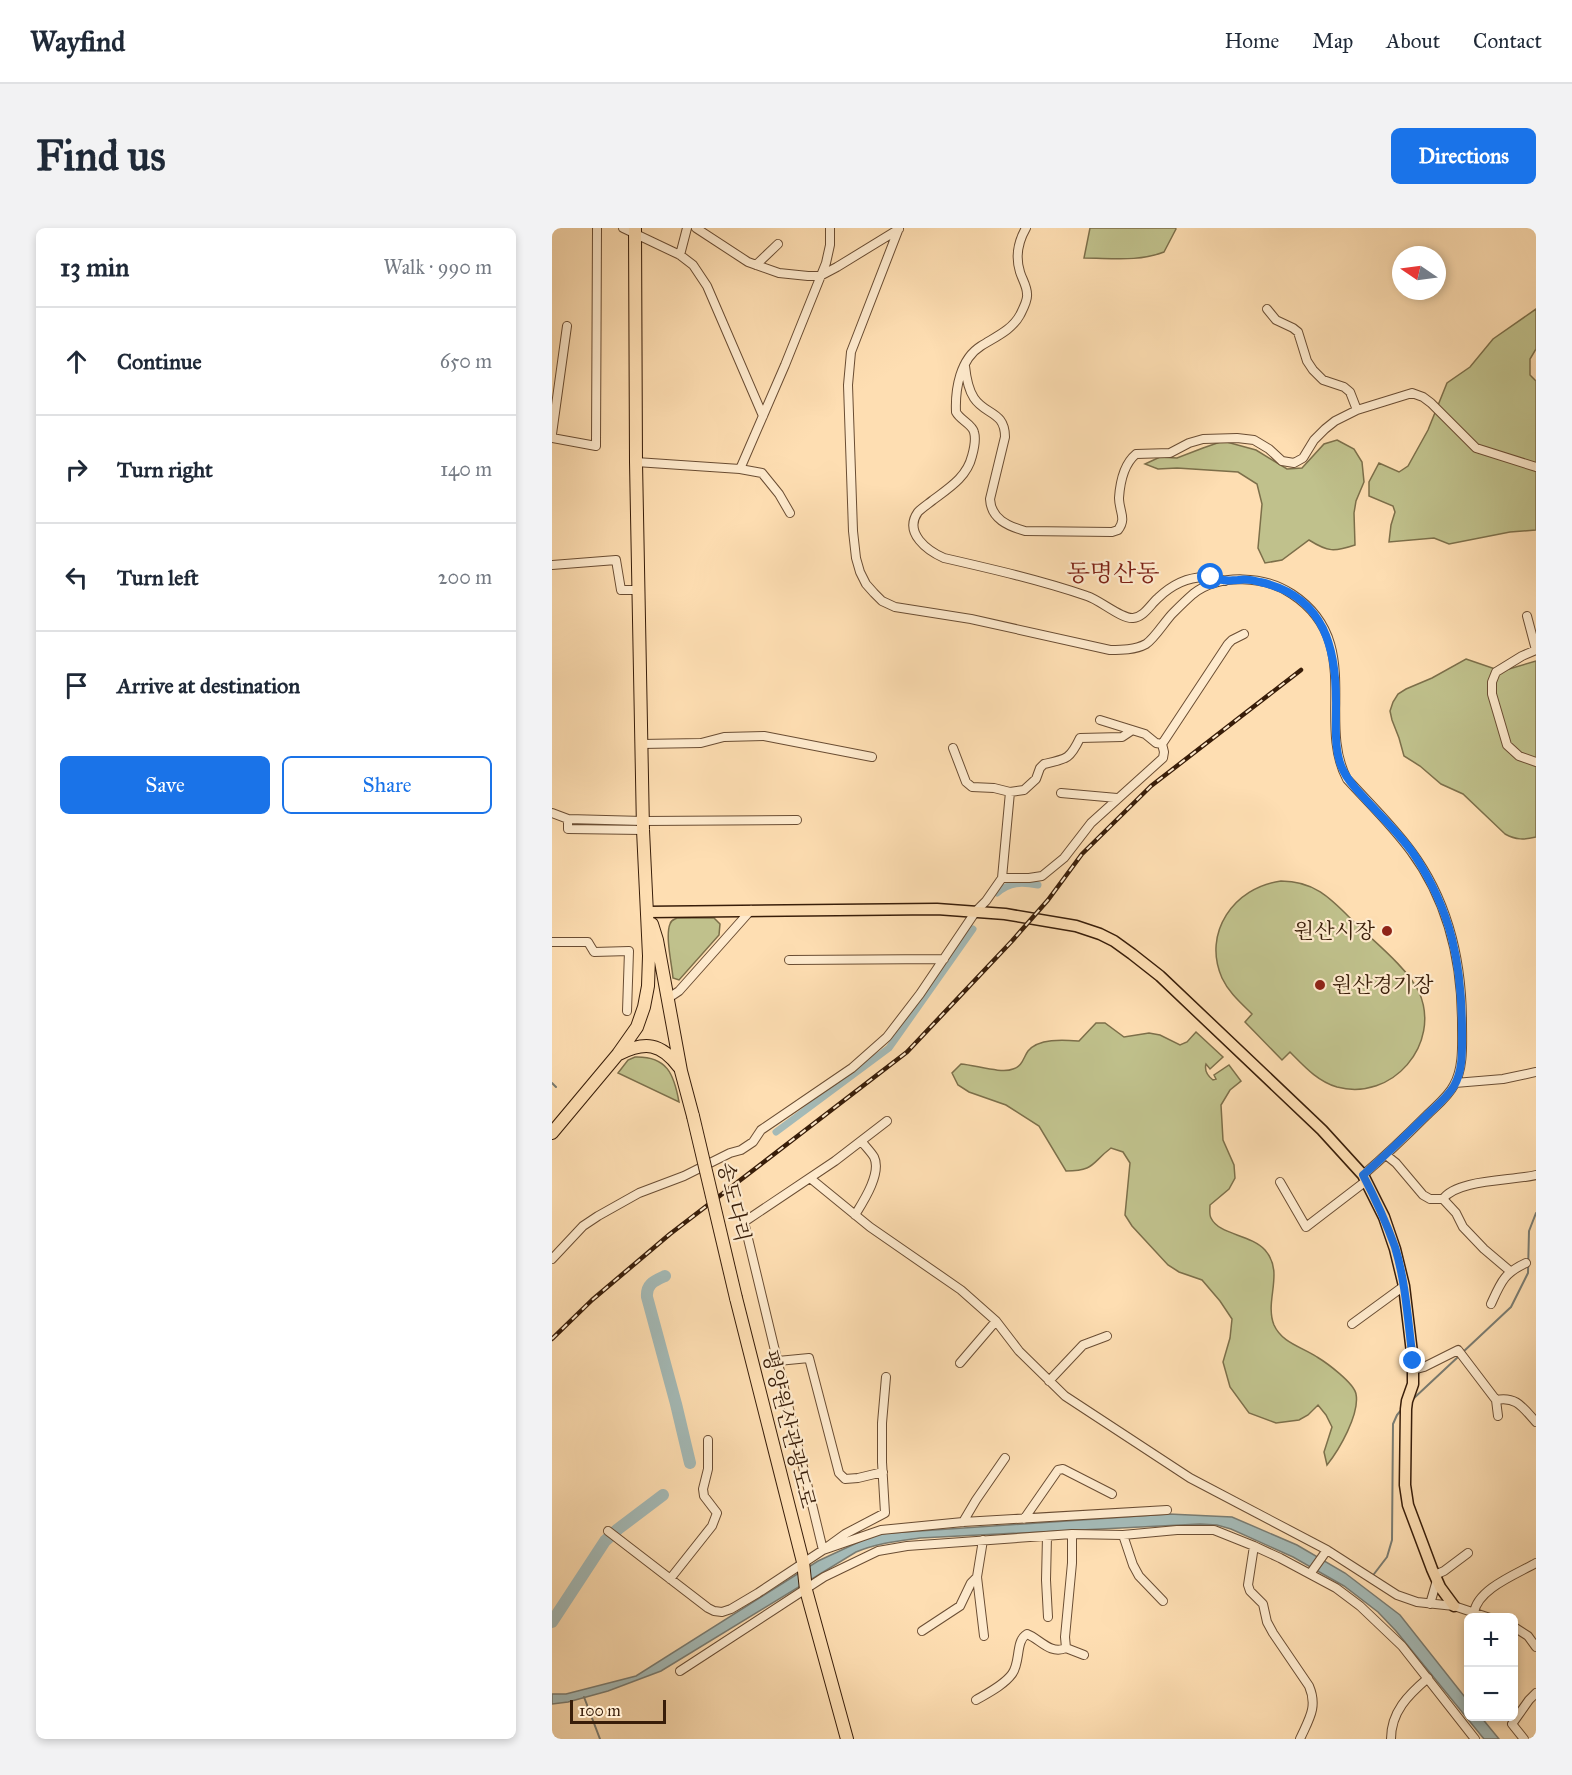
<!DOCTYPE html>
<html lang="en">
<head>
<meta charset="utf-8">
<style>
	body { margin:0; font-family:"IM FELL Great Primer","Noto Serif KR",serif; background:#f2f2f3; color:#1f2937 }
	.controls { position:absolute; right:18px; bottom:18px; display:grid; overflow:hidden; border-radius:9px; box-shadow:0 3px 9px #0003 }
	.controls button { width:54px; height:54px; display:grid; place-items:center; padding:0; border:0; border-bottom:2px solid #e0e1e3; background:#fff; color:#1f2937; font:30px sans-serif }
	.compass { position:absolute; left:840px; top:18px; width:54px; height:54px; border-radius:50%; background:#fff; box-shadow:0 3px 9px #0003; rotate:283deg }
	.scale { position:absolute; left:18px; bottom:15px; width:96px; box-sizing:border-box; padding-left:6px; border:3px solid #381d09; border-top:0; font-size:16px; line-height:21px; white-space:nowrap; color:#381d09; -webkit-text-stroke:4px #feeacd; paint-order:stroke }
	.stop { position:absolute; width:18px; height:18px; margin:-14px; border:4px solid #1a73e8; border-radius:50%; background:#fff }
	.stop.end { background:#1a73e8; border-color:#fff; box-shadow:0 2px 6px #0008 }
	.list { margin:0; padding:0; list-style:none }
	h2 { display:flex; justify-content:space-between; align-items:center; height:78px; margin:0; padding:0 24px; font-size:26px }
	h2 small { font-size:20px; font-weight:400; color:#747a83 }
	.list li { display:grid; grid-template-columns:39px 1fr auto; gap:18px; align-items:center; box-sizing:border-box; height:108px; padding:0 24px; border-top:2px solid #e0e1e3 }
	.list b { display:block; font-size:22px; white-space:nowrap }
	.list em { font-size:20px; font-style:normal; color:#747a83 }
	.actions { display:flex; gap:12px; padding:18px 24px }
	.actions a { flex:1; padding:14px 0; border:2px solid #1a73e8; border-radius:9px; text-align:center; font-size:21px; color:#1a73e8 }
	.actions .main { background:#1a73e8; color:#fff }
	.icon { flex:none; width:33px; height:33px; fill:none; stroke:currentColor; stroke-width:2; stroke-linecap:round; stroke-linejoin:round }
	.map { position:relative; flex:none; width:984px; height:1511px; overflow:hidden; border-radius:9px }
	header { display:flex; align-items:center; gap:36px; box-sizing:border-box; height:84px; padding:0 30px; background:#fff; border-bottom:2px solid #e0e1e3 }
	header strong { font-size:28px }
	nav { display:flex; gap:33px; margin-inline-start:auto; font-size:21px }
	.intro { display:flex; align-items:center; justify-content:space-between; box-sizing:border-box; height:144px; padding:0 36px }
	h1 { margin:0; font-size:42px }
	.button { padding:15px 27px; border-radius:9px; background:#1a73e8; color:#fff; font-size:21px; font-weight:700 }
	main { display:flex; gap:36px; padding:0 36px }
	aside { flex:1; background:#fff; border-radius:9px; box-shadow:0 3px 9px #0003 }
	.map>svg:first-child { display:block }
</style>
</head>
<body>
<header>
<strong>Wayfind</strong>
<nav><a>Home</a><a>Map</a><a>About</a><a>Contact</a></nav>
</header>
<div class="intro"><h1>Find us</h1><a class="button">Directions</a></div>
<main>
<aside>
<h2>13 min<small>Walk · 990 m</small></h2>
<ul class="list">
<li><svg class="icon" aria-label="ahead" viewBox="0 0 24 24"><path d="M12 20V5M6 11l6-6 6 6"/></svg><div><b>Continue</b></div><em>650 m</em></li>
<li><svg class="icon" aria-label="right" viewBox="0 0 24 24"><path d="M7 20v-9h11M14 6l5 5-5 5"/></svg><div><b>Turn right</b></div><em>140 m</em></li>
<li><svg class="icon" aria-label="left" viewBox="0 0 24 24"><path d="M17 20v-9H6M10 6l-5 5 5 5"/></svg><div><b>Turn left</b></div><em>200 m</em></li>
<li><svg class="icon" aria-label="arrive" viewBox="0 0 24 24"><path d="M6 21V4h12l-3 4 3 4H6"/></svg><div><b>Arrive at destination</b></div></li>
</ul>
<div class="actions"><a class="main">Save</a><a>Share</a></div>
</aside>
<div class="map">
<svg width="984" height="1511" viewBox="0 0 984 1511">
	<rect width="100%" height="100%" fill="#fedeb2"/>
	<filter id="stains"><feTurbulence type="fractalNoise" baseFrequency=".00333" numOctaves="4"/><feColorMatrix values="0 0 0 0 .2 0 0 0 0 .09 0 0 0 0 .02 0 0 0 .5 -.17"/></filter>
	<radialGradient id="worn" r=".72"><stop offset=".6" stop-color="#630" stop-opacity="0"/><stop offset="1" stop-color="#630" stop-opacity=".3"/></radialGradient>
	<!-- green -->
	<path fill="#c0c18c" stroke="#7c6f4a" stroke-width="1.5" d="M538,0H623L624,1L612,24C587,34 559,30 532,30Z
		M984,81V121L978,131V147L984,153V302L958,304L897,316L882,310L837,314L839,297L843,284L841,278L817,268V254L827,235L847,244L856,238L876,202L895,155L918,139L941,111Z
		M785,212L802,221L810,234L812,254L804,273L802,285L803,317C782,324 776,324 757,312L730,332L713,335L706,320L710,276L705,256L686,244L625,240L606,241L593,236L608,229L625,230L651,220L671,213L704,222L735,241L750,240L772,216Z
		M914,431L946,442L957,441L984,433V609C972,612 964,612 953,606L911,566L889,556L868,538L852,528L847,510L840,492L838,483L841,474L846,466L854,461L880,450Z
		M729,653C765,653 781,673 805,697C824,715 856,741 867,764C890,816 840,874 785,859C765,853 752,838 738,824L730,832L693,794L700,786C689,775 677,765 670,750C650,705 682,659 729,653Z
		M125,690H162L168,696L167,707L127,752L121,750C120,737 113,708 118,696C119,692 121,692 125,690Z
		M544,795H553L572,809L597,805L608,807L628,817L635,814L644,804L671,829L658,841L654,836C652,843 656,848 661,852L664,851L662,847L677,837L689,853L678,862L669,877L671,912L682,937L683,950L677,961L658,977C658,980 657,987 659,990C667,1007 698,1006 713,1022C733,1045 712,1072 722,1097C730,1115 750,1119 765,1129C775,1135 802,1155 804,1166C808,1186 787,1222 775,1237L772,1224L780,1199L774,1187L766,1177L756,1187L747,1192L724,1195L697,1185L678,1159L671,1134L678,1110L680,1091L668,1073L650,1052L627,1044L616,1037L580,998L573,987L578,935L571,924L559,920C539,935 543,943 514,943L487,898L454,877L417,864L406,857L400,845L409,836C423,837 450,846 461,841C471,838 471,830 476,823C487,810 512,812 527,813Z
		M83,829C115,828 122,846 127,874L66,845L76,832Z"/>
	<!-- water -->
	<path fill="#a4bab7" stroke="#797b71" stroke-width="1.5" d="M617,1286L680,1289L745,1317L793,1345L848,1387L916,1473V1488L929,1489L947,1511H932L844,1403L826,1384L792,1358L741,1329L679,1301L665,1297L648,1296L368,1310C346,1313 325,1315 304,1324L109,1443L56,1463L16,1474L0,1476V1466H14L84,1448L239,1350L266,1333L324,1306Z"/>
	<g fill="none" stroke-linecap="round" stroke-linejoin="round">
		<!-- stream -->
		<path stroke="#797b71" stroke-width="2" d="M0,855L4,859
			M911,1124L959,1079L976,1045L977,1003L984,985
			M861,1171L907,1128
			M822,1346L835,1329L840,1312L841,1196L845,1187L850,1181
			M32,1469L48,1511"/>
		<!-- canal -->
		<path stroke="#a4bab7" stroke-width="7" d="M445,665C458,654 469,654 486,657
			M224,904L337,820L421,701"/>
		<!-- river -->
		<path stroke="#a4bab7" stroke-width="12" d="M113,1048C102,1053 94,1056 95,1069L124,1176L138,1235
			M0,1394L53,1313L66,1301L111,1267"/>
		<defs>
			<path id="minor" d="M71,0L128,27L141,37L155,58L211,188
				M144,0L196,34L227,45L256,48H268L285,39L347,1
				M347,0L299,124L296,157L301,303L304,330L308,344L314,356L322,365L330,373L343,379L419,391L558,422C569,422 583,422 594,416C603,410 613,393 621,385C627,379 634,372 641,366C668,345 713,348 740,366C813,414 764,493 795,551C817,575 840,597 859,623C896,673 910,734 910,795C910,815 912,839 902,857C896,869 884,878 874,888C854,908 833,928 811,947
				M474,0C466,14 463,28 468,44C470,51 475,58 475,66C476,72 471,81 468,87C460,102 443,109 429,118C408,131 403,161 404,184C408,192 420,196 422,204C424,211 422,221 420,228C415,249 397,260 381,272C376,276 370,280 366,284C351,305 376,323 392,330C440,341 488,352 535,368C548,372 569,391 581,390C592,389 598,377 606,370C625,352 647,344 673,353
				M128,27L135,0
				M204,37L226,16
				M715,81L724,92L741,100L746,104L755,133L761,142L771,152L792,159L798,164L805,182
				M413,138C414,148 416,161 422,170C433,187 453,183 453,209L438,271C439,291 456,298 473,303L560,304L566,302C575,291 567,283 567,270C568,255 572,236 584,226L618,225L637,215L651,211L685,210L702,212L717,221L730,233L742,235L751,230L762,212L773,201L783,193L805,182L860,165L871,169L879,175L924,220L984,239
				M0,206L15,98
				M0,210L44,218L45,0
				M84,234L188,241L233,137L274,35L278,17V0
				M188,241L210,245L227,266L238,285
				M0,337L64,332L69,362H86
				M975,388L984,422
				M984,422L970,428L944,444L940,454V466L955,517L967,528L984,534
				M89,516L149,515L172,509L212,508L320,529
				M610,516L676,416L680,412L692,406
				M401,520L414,554L420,559L442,560L458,564L472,562L484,551L488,540L492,536C515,531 518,531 528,510L570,509L579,503
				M509,565L565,570
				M0,585L16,591L91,593L245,592
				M16,591V601L91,602
				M450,650H477L490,648L512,630L539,595L611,530L612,524L610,516L604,515L593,506L548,492
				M0,714H36L42,724L77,723L75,783
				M237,732L392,731
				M115,771L127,763L199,682
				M903,855L951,851L984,844
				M834,927L844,935L871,967L878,971H891L904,985L911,999L932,1021L958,1043
				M258,950L318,999L409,1062L444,1093L467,1123L513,1168L638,1250L775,1322L845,1367L865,1374L902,1378L938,1390
				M728,954L754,999L814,953
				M891,971C905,951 960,953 984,947
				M303,987C311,974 330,945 322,929C319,924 314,919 310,914
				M0,1031L31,998L46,988L87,965L132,948L178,925L189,922L201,914L209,902L300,840L335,809L368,766L424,683L434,673L450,650L458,564
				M939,1076C949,1054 952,1045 974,1035
				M800,1096L852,1058
				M226,1133L257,1130L287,1245L293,1251L306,1250L331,1244
				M408,1135L444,1093
				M861,1142L872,1139L906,1122L944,1172L946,1188
				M334,1149L330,1195V1234L333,1285L293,1306L271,1322L192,994L283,933L335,893
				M497,1153L531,1117L555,1108
				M944,1172C965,1168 971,1180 984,1194
				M472,1291L506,1242L511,1241L560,1266
				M411,1294L424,1272L453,1230
				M56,1303L156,1380L162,1383L170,1384L179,1381L206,1365L271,1322L329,1302L411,1294L615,1282
				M571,1307L581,1337L587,1348L611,1373
				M495,1308L494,1352L496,1389
				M431,1312L425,1349L432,1408
				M702,1318L696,1357L698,1363L711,1376L715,1394L721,1405L757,1458C766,1479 757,1491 748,1511
				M758,1346L775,1322
				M883,1347L892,1343L916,1325
				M118,1351L160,1298L165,1285L152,1268L151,1261L156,1241V1212
				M878,1376L885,1352
				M922,1385C925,1361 965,1346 984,1335
				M962,1399L976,1408L984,1419
				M370,1403L408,1378L419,1355L425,1349
				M514,1420L513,1409L520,1335V1306
				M128,1443L272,1349L326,1323L355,1318L520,1306L571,1307L625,1302H662L702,1318L728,1330L784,1360L808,1378L850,1418L923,1511
				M424,1472C436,1465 452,1457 460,1446C469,1434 463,1413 475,1406C488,1411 498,1427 514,1420L532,1427
				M839,1511C839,1484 856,1467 876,1450
				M972,1511L960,1496L977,1472L984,1465"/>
			<path id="major" d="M95,684L385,681L453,686L524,698L548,706L562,713L580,726L608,748L770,902L811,947L832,989L843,1021L852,1058L861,1133V1156L855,1173L854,1181L853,1257L856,1277L880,1341L888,1359L902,1378"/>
			<path id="highway" d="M100,696L105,712L129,843L141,888
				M67,826C93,813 109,815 127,839
				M0,905L66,826L85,799L92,779L96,758L97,728L91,602L84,234L83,0
				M184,1070L251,1334L254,1362L295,1511"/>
		</defs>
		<!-- minor casing -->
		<use href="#minor" stroke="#6a4d33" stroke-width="10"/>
		<!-- major casing -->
		<use href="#major" stroke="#381d09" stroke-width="13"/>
		<!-- highway casing -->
		<use href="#highway" stroke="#381d09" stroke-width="14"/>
		<!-- minor -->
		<use href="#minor" stroke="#feeacd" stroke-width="8"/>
		<!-- major -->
		<use href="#major" stroke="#fedeb2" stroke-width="10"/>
		<!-- highway -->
		<use href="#highway" stroke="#fedeb2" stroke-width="12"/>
		<defs>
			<path id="rail" d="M0,1111L40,1072L118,1006L355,824L460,713L496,672L530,626L599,558L749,442"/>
		</defs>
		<!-- rail casing -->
		<use href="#rail" stroke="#381d09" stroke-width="4.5"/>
		<!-- rail -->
		<use href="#rail" stroke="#feeacd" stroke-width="2" stroke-dasharray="7" stroke-linecap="butt"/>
		<defs>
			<path id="highway-bridge" d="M141,888L184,1070"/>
		</defs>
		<!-- highway-bridge casing -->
		<use href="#highway-bridge" stroke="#381d09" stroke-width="14" stroke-linecap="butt"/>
		<!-- highway-bridge -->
		<use href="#highway-bridge" stroke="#fedeb2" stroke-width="12"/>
	</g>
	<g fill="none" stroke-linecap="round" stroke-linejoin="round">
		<!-- route -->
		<path stroke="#1a73e8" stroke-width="8" d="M659,349C663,350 668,352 672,352C676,353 681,352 686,352C693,351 701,352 708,354C773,368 785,421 784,480C784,499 782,525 791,542C797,555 807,564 816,574C831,590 848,607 861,625C900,683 910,737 910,805C910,823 911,843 902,858C895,870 883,879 874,888C853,908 833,928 811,947C823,970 834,994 843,1019C854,1055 856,1095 861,1133"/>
	</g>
	<!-- markers -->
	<g fill="#8f2418" stroke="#feeacd" stroke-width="2">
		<circle cx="835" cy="703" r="6"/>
		<circle cx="768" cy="757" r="6"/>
	</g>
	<g text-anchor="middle" stroke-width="4.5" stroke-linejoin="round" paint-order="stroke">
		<!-- poi labels -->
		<g font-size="21" fill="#381d09" stroke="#feeacd" text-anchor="end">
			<text x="823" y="710">원산시장</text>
			<text x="780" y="764" text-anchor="start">원산경기장</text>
		</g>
		<!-- street labels -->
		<g font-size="21" fill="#381d09" stroke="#feeacd">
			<text transform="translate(182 974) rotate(77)" y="7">송도다리</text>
			<text transform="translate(237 1201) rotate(76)" y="7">평양원산관광도로</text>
		</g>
		<!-- quarter labels -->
		<g font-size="24" fill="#7a1f14" stroke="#feeacd">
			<text x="561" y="353">동명산동</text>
		</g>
	</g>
	<rect width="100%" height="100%" filter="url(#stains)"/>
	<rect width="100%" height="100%" fill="url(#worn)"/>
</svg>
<div class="controls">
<button>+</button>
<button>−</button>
</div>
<svg class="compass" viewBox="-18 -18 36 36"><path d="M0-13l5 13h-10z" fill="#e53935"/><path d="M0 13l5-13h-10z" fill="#747a83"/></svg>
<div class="scale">100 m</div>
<div class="stop" style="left:659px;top:349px"></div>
<div class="stop end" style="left:861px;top:1133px"></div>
</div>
</main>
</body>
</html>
